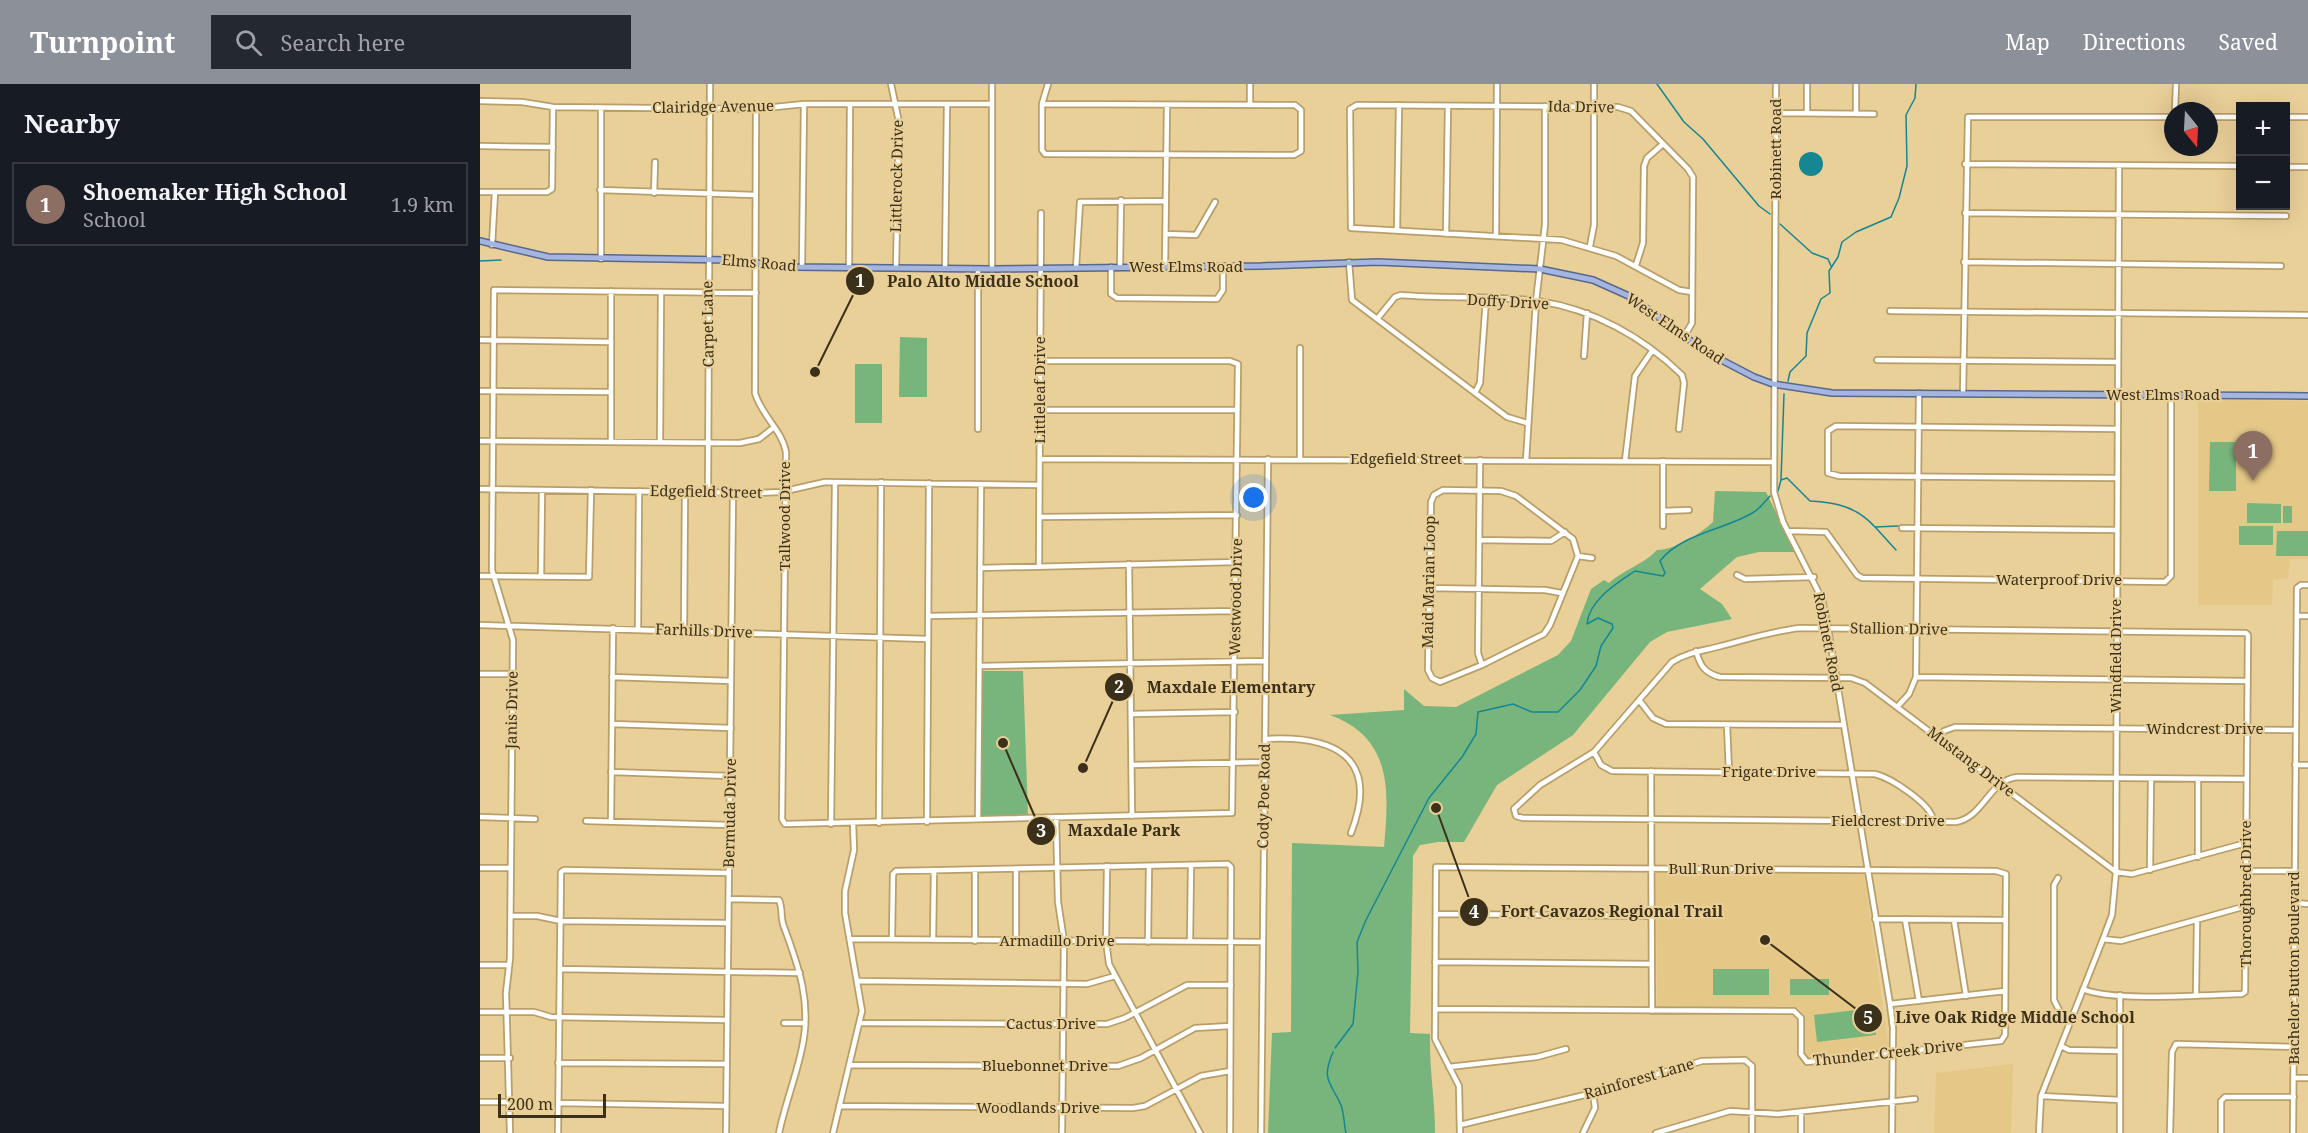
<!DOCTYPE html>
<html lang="en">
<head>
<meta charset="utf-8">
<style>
	body { margin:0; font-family:"Noto Serif",serif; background:#242831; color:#f1f3f6 }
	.controls { position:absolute; right:18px; top:18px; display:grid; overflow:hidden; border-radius:0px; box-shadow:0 6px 24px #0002 }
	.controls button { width:54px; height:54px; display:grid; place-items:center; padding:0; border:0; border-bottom:2px solid #363941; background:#171b24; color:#f1f3f6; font:30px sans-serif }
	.compass { position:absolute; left:1684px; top:18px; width:54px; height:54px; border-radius:50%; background:#171b24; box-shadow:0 6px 24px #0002; rotate:162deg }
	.scale { position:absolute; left:18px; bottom:15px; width:108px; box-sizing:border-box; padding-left:6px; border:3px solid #3b301a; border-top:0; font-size:16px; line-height:21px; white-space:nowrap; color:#3b301a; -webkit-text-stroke:4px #e9cf98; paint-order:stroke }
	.you { position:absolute; left:774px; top:414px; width:21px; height:21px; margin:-15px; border:4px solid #fff; border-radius:50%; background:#1a73e8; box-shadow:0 0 0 9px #1a73e833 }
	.badge { display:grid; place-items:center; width:39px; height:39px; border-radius:50%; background:#8c9099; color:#fff; font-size:20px; font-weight:700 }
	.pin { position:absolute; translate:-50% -50px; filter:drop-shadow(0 2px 3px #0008) }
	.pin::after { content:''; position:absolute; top:32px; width:21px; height:18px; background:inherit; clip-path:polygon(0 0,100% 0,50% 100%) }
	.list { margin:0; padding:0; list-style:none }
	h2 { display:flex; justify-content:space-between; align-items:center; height:78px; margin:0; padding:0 24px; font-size:26px }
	h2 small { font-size:20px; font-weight:400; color:#9ea1a6 }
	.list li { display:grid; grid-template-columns:39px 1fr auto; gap:18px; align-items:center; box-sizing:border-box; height:84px; margin:0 12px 12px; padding:0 12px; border:2px solid #363941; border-radius:0px }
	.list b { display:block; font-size:22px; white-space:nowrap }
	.list p { margin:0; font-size:20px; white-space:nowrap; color:#9ea1a6 }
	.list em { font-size:20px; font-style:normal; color:#9ea1a6 }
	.icon { flex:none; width:33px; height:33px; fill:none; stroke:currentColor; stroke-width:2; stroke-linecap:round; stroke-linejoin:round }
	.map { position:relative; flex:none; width:1828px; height:1049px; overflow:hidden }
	header { display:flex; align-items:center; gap:36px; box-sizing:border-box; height:84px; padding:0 30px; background:#8c9099; color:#fff }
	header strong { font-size:28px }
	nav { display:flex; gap:33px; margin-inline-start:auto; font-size:21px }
	.search { width:420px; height:54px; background:#242831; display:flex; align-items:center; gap:15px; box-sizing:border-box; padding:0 21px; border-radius:0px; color:#9ea1a6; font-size:22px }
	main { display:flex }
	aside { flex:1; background:#171b24 }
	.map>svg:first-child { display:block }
</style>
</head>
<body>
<header>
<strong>Turnpoint</strong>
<div class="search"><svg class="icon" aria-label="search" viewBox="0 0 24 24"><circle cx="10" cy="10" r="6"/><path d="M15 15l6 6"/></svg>Search here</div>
<nav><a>Map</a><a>Directions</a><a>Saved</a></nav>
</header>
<main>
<aside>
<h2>Nearby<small></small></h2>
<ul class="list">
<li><span class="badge" style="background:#8d6e63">1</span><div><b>Shoemaker High School</b><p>School</p></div><em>1.9 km</em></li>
</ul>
</aside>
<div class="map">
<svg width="1828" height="1049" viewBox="0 0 1828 1049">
	<rect width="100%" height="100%" fill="#e9cf98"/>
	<!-- built -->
	<path fill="#e5c888" d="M1718,316L1828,317V475H1810L1808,494L1793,496L1792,521H1718Z
		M1176,789H1384L1409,966L1329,975L1324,971V931L1318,924L1177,923Z
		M1533,980L1531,1049H1454L1456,989Z"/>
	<!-- green -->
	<path fill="#78b57c" d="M420,253L447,254V313H419Z
		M375,280H402V339H375Z
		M1730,358H1756V407H1729Z
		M1235,407L1286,408L1315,468H1279L1257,473L1220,505L1242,520L1252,535L1187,548L1170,558L1093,651L1017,701L984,758H958L940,761L933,772L930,949L950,950C949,984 955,1015 955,1049H788L792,949L811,948L812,759L904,763C909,708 913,654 850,631L924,626V605L944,622L976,623L1078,571L1091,557L1111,505L1124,496L1129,499C1143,486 1163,481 1177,466C1195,466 1220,450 1233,438Z
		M1767,419L1801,420V439H1767Z
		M1803,422H1812V439H1803Z
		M1759,442H1793V461H1759Z
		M1797,447H1828V472H1796Z
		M499,587H543L548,731L502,732Z
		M1233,885H1289V911H1233Z
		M1310,895H1349V911H1310Z
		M1393,924L1396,951L1337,958L1334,931Z"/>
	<!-- water -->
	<path fill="#148793" d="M1319 80a12 12 0 1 1 24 0a12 12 0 1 1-24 0Z"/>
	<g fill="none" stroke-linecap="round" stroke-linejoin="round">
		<!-- stream -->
		<path stroke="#148793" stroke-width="1.5" d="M1177,0L1204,38L1223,55L1279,122L1290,130
			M1300,140L1332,169L1348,175L1351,182
			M0,177L21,176
			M1308,297L1310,288L1326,272L1327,249L1341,215L1350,209L1349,187L1358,173L1362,158L1376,148L1411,133L1419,114L1427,82L1426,31L1435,14L1436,0
			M1301,396L1304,310
			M1298,407L1301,396L1307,394L1330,417C1357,418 1378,424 1395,443L1418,442
			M1396,444L1416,466
			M855,964L873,940L878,888L877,858L886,836L949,714L982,673L996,650L998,628L1033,620L1052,628H1078L1100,606L1116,582L1121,562L1133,544L1132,540L1118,534L1107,540C1109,516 1136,500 1155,487L1183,492L1185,489L1180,477C1202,449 1245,446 1274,428C1280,424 1285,418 1290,412
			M853,968C841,996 850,997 861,1021C864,1029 864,1040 866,1049"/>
		<defs>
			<path id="minor" d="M411,0L419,38L416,184
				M770,0V21
				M1296,0L1294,408L1303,438L1342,515L1348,544L1410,920L1413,944L1412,1049
				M0,17L42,18L73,23L276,25L324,20H512
				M562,20L815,21L821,26V67L814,71L565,70L562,66V20L568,0
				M276,25L275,309C281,331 302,346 306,368L302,735L305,740L752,729L758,280L750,277H561
				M1695,27L1696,0
				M1296,29L1394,30
				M1327,29V0
				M1376,30V0
				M1729,33H1760
				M1806,33H1828
				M0,62L73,63
				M1485,80L1760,82
				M1806,83H1828
				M120,106L275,111
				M0,108H67L72,105L73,23
				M174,109L175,78
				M1485,129L1806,132
				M917,146L919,21
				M686,150L716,151L735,118
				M966,150L968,22
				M1016,151L1017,0
				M12,161L15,108
				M1110,162L1114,141V0
				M121,175V24
				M869,178L872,216L1027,333L1047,339
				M1484,178L1801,182
				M1156,181L1163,159L1164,82L1167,74L1183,60
				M322,183L324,20
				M631,183V210L637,214L737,215L743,206V182
				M640,183L641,116
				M685,183L687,21
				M369,184L370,20
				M465,184L467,20
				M596,184L600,118L686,117
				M498,185V345
				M512,185V0
				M1410,227L1828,231
				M897,235L915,213L921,211C967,215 1013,211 1058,217C1113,225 1163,253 1202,291L1204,299L1199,345
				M1205,251L1212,239L1213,93L1208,85L1151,27L1138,23L877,21L870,25L871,144L1082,156L1136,172L1199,206L1212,208
				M0,256L131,258
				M1104,272L1107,229
				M1397,276L1638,278
				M0,307L131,308
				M995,309L1000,299L1006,215
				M1483,310L1488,33H1693
				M560,326H757
				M0,357L260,359L279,355L293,344
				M131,357V207
				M180,358L181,208
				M560,375L1293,378
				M820,375V264
				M1000,376L998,569L1002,581
				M1046,377L1056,217L1065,141V22
				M1145,377L1155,292L1172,267
				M1183,377V442
				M1637,394L1359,392L1348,389V347L1356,342L1637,345
				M0,405L277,409L301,408L345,398L559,401
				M963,406L1021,407L1036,412L1093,455L1098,472L1070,541L1064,550L1002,581L960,598L952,594L948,586L951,418L954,411Z
				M228,408L230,0
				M1183,427L1209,426
				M560,433L757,431
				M1422,444L1637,446
				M1308,447L1346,448L1377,491L1382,494L1685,498L1691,492V311
				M999,456L1071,457L1085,448
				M1098,472L1112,474
				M649,480L652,732
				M559,482L561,129
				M500,484L757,478
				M1257,491L1265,495L1334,493
				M0,492L109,493L111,406
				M61,492L62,406
				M949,504L1065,506L1081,509
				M448,532L756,527
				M1817,532H1828
				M0,541L448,555
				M158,545L159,407
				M204,547L205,408
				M1216,567C1220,581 1224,589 1240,593L1371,594L1385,599L1636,788L1652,790L1766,759
				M500,582L786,577
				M0,590H33
				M132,593L251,597
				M1436,593L1767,597
				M1159,616L1173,634L1186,640L1363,641
				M1417,623L1429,610L1436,593L1439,309
				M651,630L755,628
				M132,640L251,644
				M1247,641L1249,688
				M1458,654L1464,647L1475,643L1816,646
				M785,655C853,651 901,672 871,749
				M1114,668L1121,681L1132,687L1395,690C1411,694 1453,721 1453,737
				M652,681L784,678
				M1815,681H1828
				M1171,687L1172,927
				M131,688L250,692
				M0,733L55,735
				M576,733L578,818L584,857L582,1049
				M498,735L501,400
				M106,737L250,741
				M131,737L133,544
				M447,738L449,399
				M399,739L401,398
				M351,740L355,399
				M1718,773V695
				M627,782L626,857L629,880L720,1049
				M0,784H31
				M536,785V857
				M1670,786L1671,694
				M1766,787H1814
				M1578,794L1574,801V916L1581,930L1591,935
				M249,815L299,816C303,824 300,834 304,843C319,883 332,920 322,964C316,993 305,1020 299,1049
				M1814,819L1828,820
				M956,830L1172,832
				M31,832H57L81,837L248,839
				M1395,835L1525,836
				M1425,835L1439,917
				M1474,836L1486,912
				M371,855L783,858
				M412,855L413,790L416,787L748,780L751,783L750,1049
				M453,855L454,786
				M1623,855L1641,857L1766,822
				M495,857V786
				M710,857L711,781
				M668,858L669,782
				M955,878L1172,880
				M0,881H29
				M80,885L320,889
				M379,897L607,900L635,892
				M1603,905C1631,918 1727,911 1762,910L1765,908L1768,551L1766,549L1320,544C1293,547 1268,555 1241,562C1223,567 1208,568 1192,578L1114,668L1060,701L1034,725L1036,732L1043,734L1476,738C1504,733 1508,697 1537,693L1766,695
				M1716,911L1717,836
				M1410,920L1525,907
				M955,925L1314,927L1321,934V970L1327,978L1521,957L1525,951L1526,790L1516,787L956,783L955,955L979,1002L980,1049
				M0,928H54L71,933L247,936
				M304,939H325
				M381,939L627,940L645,934L707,901H751
				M1581,962L1589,966L1640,967
				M0,974H30
				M78,979L247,980
				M370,981L638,982L661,974L715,944L750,942
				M969,983L1057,973L1086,965
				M1814,994H1828
				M1561,1012L1640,1016
				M0,1018H30
				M79,1019L246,1022
				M359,1022L653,1024L665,1022L721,992L750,987
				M1321,1028V1049
				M980,1041L1113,1009L1222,977L1265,976L1272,982V1049
				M30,1049L26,909L30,874L33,556L12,486L14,206L276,209
				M78,1049L81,788L84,786L249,789
				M246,1049L253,409
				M353,1049L382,927L365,829V807L374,766L373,739
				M781,1049L788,375
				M1103,1049L1115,1024L1113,1009
				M1176,1049L1250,1027L1298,1030L1435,1015
				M1559,1049L1561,1012L1623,855L1632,831L1636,788L1639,81
				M1640,1049V911
				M1690,1049L1692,968L1696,960L1814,963
				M1741,1049V1017L1745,1013H1814
				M1813,1049L1817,504L1821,501H1828"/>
			<path id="major" d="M0,157L68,173L248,176L313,183L512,185L781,182L898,178L1060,185L1113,196L1151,213L1226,268L1274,293L1293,300L1352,309L1828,312"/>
		</defs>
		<!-- minor casing -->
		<use href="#minor" stroke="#b89f69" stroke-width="8"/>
		<!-- major casing -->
		<use href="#major" stroke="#58678c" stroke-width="8"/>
		<!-- minor -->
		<use href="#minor" stroke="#fff" stroke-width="4.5"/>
		<!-- major -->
		<use href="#major" stroke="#a4b6df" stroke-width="5"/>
	</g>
	<g text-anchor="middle" stroke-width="4.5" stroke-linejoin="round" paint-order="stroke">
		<!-- street labels -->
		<g font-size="15" fill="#3b301a" stroke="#e9cf98">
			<text transform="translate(233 23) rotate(-1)" y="5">Clairidge Avenue</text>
			<text transform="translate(1101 23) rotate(1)" y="5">Ida Drive</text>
			<text transform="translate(1296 65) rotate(-90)" y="5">Robinett Road</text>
			<text transform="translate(417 92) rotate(-89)" y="5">Littlerock Drive</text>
			<text transform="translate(279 179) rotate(5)" y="5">Elms Road</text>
			<text x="706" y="188">West Elms Road</text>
			<text transform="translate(1028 218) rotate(3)" y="5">Doffy Drive</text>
			<text transform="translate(228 240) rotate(-91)" y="5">Carpet Lane</text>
			<text transform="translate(1195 245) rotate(34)" y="5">West Elms Road</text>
			<text transform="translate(560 306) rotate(-90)" y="5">Littleleaf Drive</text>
			<text x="1683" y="316">West Elms Road</text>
			<text x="926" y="380">Edgefield Street</text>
			<text transform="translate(226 408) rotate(1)" y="5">Edgefield Street</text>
			<text transform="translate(305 432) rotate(-90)" y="5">Tallwood Drive</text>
			<text x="1579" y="501">Waterproof Drive</text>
			<text transform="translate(949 498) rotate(-89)" y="5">Maid Marian Loop</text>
			<text transform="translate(756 513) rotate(-89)" y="5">Westwood Drive</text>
			<text transform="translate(1419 545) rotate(1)" y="5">Stallion Drive</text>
			<text transform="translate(224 547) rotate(2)" y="5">Farhills Drive</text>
			<text transform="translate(1348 558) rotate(79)" y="5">Robinett Road</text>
			<text transform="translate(1636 572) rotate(-90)" y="5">Windfield Drive</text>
			<text transform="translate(32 626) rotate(-89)" y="5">Janis Drive</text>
			<text x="1725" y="650">Windcrest Drive</text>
			<text transform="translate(1491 678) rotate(37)" y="5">Mustang Drive</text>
			<text x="1289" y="693">Frigate Drive</text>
			<text transform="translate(784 712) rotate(-89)" y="5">Cody Poe Road</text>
			<text transform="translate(250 729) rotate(-89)" y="5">Bermuda Drive</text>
			<text x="1408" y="742">Fieldcrest Drive</text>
			<text x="1241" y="790">Bull Run Drive</text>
			<text transform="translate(1766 810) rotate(-90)" y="5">Thoroughbred Drive</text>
			<text x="577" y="862">Armadillo Drive</text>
			<text transform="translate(1814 884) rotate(-90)" y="5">Bachelor Button Boulevard</text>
			<text x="571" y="945">Cactus Drive</text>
			<text transform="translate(1408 969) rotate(-6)" y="5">Thunder Creek Drive</text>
			<text x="565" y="987">Bluebonnet Drive</text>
			<text transform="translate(1159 995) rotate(-16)" y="5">Rainforest Lane</text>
			<text x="558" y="1029">Woodlands Drive</text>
		</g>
	</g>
	<!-- callouts -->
	<path fill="none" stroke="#3b301a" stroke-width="2" d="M335 288L380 197M603 684L639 603M523 659L561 747M956 724L994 828M1285 856L1388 934"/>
	<g fill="#3b301a" stroke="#e9cf98" stroke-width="2">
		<circle cx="335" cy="288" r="6"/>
		<circle cx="603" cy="684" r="6"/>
		<circle cx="523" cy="659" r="6"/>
		<circle cx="956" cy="724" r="6"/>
		<circle cx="1285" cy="856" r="6"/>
		<circle cx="380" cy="197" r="15"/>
		<circle cx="639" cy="603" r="15"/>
		<circle cx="561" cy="747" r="15"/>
		<circle cx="994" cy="828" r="15"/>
		<circle cx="1388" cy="934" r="15"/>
	</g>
	<g font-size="18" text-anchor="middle" font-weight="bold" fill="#fff">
		<text x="380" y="203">1</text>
		<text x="639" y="609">2</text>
		<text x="561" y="753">3</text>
		<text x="994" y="834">4</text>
		<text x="1388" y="940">5</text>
	</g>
	<g font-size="16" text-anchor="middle" font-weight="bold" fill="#3b301a" stroke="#e9cf98" stroke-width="4.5" stroke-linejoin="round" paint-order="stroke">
		<text x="503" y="203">Palo Alto Middle School</text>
		<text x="751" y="609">Maxdale Elementary</text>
		<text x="644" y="752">Maxdale Park</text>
		<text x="1132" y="833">Fort Cavazos Regional Trail</text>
		<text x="1535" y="939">Live Oak Ridge Middle School</text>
	</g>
</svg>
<div class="controls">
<button>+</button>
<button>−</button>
</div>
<svg class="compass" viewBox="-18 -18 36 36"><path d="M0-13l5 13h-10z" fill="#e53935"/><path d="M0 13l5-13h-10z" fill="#9ea1a6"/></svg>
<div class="scale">200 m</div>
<div class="you"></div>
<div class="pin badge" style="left:1773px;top:397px;background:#8d6e63">1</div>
</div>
</main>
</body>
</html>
